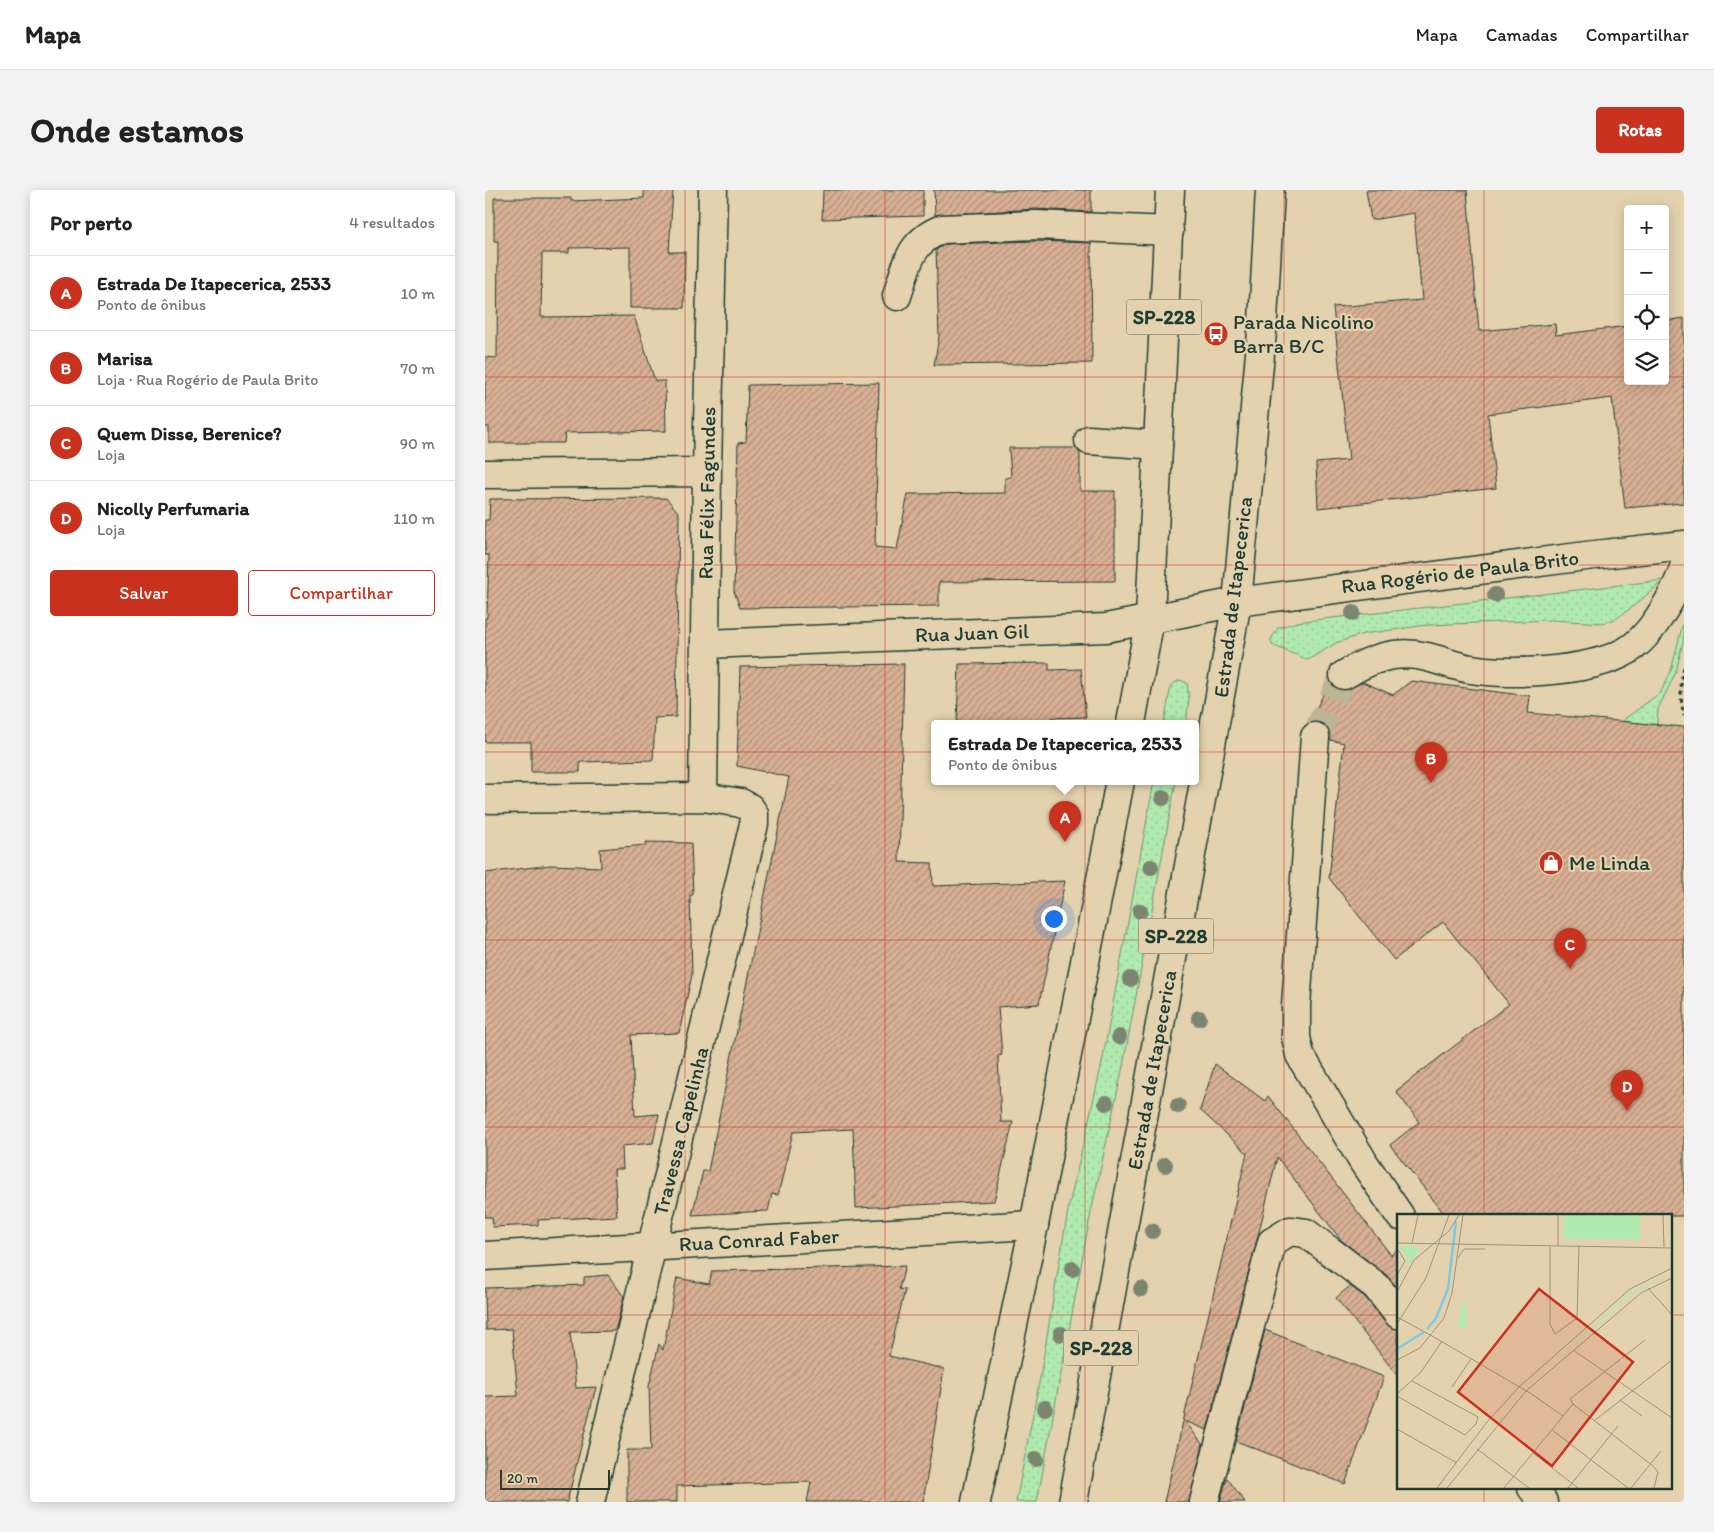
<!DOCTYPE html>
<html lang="pt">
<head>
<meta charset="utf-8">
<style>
	body { margin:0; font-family:Itim,sans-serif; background:#f2f2f2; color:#222 }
	.controls { position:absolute; right:15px; top:15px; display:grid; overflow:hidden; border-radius:5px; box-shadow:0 2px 12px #0003 }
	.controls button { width:45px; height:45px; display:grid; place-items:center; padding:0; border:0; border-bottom:1px solid #e0e0e0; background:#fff; color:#222; font:25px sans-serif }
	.scale { position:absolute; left:15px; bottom:12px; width:110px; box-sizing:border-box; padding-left:5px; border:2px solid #1f3d34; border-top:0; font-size:14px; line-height:18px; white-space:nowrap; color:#1f3d34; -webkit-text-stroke:4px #e4d2af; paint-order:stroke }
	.you { position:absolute; left:568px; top:728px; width:18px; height:18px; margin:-12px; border:4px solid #fff; border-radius:50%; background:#1a73e8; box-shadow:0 0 0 8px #1a73e833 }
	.badge { display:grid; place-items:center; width:32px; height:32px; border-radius:50%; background:#c8321e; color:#fff; font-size:16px; font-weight:700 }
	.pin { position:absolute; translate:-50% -41px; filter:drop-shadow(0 1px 2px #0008) }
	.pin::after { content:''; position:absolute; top:26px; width:18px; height:15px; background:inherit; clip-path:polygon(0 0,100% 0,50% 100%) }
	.popup { position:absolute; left:446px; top:530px; width:268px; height:65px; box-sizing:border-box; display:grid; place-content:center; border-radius:5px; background:#fff; filter:drop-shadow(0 1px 4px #0005); font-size:16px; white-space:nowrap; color:#767676 }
	.popup b { font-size:19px; color:#222 }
	.popup::after { content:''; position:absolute; left:50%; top:100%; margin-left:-10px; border:10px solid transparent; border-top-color:#fff }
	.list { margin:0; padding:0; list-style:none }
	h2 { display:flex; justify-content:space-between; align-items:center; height:65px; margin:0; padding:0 20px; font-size:21px }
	h2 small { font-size:16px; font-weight:400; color:#767676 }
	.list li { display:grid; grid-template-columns:32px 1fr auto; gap:15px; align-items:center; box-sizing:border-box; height:75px; padding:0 20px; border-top:1px solid #e0e0e0 }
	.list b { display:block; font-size:19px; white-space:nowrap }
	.list p { margin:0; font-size:16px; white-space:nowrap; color:#767676 }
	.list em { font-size:16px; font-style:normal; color:#767676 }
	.actions { display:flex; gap:10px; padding:15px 20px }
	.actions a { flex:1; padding:11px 0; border:1px solid #c8321e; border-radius:5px; text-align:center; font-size:18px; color:#c8321e }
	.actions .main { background:#c8321e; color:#fff }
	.icon { flex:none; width:28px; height:28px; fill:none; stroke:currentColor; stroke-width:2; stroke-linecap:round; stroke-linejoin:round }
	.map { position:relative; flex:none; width:1199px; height:1312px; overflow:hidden; border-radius:5px }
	header { display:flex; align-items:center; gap:30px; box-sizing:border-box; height:70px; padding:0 25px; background:#fff; border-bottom:1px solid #e0e0e0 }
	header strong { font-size:24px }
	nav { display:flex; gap:28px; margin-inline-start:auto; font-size:18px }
	.intro { display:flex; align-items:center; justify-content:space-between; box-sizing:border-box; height:120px; padding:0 30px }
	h1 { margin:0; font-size:35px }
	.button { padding:12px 22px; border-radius:5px; background:#c8321e; color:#fff; font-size:18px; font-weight:700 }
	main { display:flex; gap:30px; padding:0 30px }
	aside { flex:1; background:#fff; border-radius:5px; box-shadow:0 2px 12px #0003 }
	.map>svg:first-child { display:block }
</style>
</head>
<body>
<header>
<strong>Mapa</strong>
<nav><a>Mapa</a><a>Camadas</a><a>Compartilhar</a></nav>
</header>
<div class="intro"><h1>Onde estamos</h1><a class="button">Rotas</a></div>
<main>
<aside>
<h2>Por perto<small>4 resultados</small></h2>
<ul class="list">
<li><span class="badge">A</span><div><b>Estrada De Itapecerica, 2533</b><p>Ponto de ônibus</p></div><em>10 m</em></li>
<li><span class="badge">B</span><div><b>Marisa</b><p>Loja · Rua Rogério de Paula Brito</p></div><em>70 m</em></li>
<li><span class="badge">C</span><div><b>Quem Disse, Berenice?</b><p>Loja</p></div><em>90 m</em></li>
<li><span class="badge">D</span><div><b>Nicolly Perfumaria</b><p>Loja</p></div><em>110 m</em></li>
</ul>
<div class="actions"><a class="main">Salvar</a><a>Compartilhar</a></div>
</aside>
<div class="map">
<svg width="1199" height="1312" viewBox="0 0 1199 1312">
	<defs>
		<pattern id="grass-dots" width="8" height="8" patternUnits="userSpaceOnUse" patternTransform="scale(1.25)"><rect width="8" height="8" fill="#b1eaae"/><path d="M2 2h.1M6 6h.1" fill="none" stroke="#98ca96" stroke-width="1.8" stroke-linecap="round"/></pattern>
		<pattern id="building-hatch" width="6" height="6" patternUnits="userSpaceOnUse" patternTransform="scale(1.25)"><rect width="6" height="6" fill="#d9b094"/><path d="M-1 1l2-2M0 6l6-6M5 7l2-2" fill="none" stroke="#af907a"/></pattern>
	</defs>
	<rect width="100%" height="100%" fill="#e4d2af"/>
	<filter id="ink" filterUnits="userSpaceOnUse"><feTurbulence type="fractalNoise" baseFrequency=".02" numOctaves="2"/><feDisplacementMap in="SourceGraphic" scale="10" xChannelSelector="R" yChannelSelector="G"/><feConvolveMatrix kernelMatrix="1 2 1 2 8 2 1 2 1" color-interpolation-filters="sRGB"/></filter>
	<g filter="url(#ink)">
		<!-- grass -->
		<path fill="url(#grass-dots)" stroke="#689471" d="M1179,390L1150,415L1131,429L1118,433L1066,430L942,435L878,444L851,453L823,470L787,455L786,449L793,438L812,432Z
			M1199,429V447L1191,482L1173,519L1172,535L1137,531L1176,502L1186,481Z
			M695,490L702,493L704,510L701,533H679L686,495Z
			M669,591H691L638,876L606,1022L552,1312H531L555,1188L583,1020L617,873Z"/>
		<!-- building -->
		<path fill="url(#building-hatch)" stroke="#1f3d34" d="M159,0H188L184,62H200L199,118H145V57L84,58V63H57L56,127L149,126L170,191H180L181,241L80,243L79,253H4V237H0V167L12,168L13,51H9V8H86V11L159,8Z
			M338,0H438V26L337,29Z
			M449,0H606V22L550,19L450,25Z
			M881,0H982L994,141L1070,134L1071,145L1143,136V191H1180V131L1199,128V313L1140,318L1127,208L1003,224L1011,298L833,318L831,273L864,270L848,117L937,110L929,23L886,30Z
			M551,51L606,53L607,173L449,175L454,147L451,60L461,54Z
			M394,193L390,357L412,359L423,304L520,303V288L526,287L524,258H591L595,263V301H630V391L454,392V416L255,418L249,401L253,253L261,252L263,195Z
			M181,308L194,323L191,527L170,528L168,570L95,572V582H46V552H0V428H2L4,365H0V330H4L5,309Z
			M564,473V480L596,479L601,527L566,528V533H472L474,474Z
			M419,474L414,672L447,673L448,696L580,691L554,814L513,817L517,865L513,866L516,932H528L509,1011L371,1018L368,939L308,942L293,1005L287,1004L283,1021L207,1025L218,981H223L304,587L252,576L255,477Z
			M845,491L851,498L859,501L878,492L908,505L926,491L1045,506L1043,523L1199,537V1026H961L905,955L934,932L911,901L1024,814L958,732L909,770L844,688L859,553L845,550L844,541L838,534L831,531L824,533Z
			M161,652L206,653L208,705H205L207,785L194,843L146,845L150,926L174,924L168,953L137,956L138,979H129L132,1026L53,1030V1035L8,1037L7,1027H0V683L66,675L116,677L115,659L161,655Z
			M730,874L780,911L783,906L906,1065L913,1059V1098L900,1084L856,1050L792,967L773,1046L722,1240L700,1231L718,1255L704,1312H679L762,963L715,920Z
			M420,1076L414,1099L420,1100L404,1166L459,1179L438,1312H322L326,1292L192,1296V1312H142V1260H166L164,1196L174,1154L178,1160L192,1088L224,1094L227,1081Z
			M123,1085L139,1107L130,1141L85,1142L91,1198L111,1197L82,1312H0V1207L33,1206L27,1139L1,1140L0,1098L99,1095V1087Z
			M865,1096L880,1107L901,1134L913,1139V1186L851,1108Z
			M780,1140L899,1187L860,1294L751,1251Z
			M742,1288L760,1312H735Z"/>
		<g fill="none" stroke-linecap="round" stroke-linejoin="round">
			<!-- minor-tunnel -->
			<path stroke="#bdb496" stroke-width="28" stroke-dasharray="28 14" stroke-linecap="butt" d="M830,547L859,485"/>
			<defs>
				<path id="minor" d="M412,106C422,75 424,52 457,39L551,35L684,41
					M604,250L673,255
					M0,284L222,282
					M220,454L621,438L752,412L1101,366L1199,355
					M859,485C885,469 911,459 942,467C956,470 971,477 986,479C1026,486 1116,482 1149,456C1164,444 1174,428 1184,411C1190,400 1196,389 1199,377
					M830,547L811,816V847L815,865L879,973L915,1026
					M218,607L222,282L228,0
					M0,609L218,607L256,613L265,618L269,624V634L105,1312
					M0,1066L549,1035
					M1047,1298L1058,1312
					M719,1312L787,1052L805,1041L821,1043L891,1096L913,1124"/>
				<path id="major" d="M646,533L665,428L685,0
					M491,1312L549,1035L635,591
					M588,1312L752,412L778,131L785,0"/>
			</defs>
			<!-- minor casing -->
			<use href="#minor" stroke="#1f3d34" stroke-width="31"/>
			<!-- major casing -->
			<use href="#major" stroke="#1f3d34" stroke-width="31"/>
			<!-- path -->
			<path stroke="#1f3d34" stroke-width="3" stroke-dasharray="4 4" stroke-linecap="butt" d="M1199,477C1195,494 1195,509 1199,526"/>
			<!-- minor -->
			<use href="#minor" stroke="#e4d2af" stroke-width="28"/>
			<!-- major -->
			<use href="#major" stroke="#e4d2af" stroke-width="28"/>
		</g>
		<!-- trees -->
		<g fill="#7c856f">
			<circle cx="1010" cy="405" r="8"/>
			<circle cx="868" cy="423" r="8"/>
			<circle cx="678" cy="608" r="8"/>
			<circle cx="666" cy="677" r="8"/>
			<circle cx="655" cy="721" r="8"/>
			<circle cx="645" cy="789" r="8"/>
			<circle cx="714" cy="828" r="8"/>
			<circle cx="634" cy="847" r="8"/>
			<circle cx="621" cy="913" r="8"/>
			<circle cx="693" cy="916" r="8"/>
			<circle cx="680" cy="975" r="8"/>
			<circle cx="667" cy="1041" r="8"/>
			<circle cx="587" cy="1079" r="8"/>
			<circle cx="656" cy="1099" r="8"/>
			<circle cx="576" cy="1144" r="8"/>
			<circle cx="644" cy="1154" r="8"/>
			<circle cx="560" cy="1218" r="8"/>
			<circle cx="551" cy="1269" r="8"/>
		</g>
	</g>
	<!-- grid -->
	<path fill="none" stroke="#c8321e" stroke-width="1" stroke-opacity="0.55" d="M200,0V1312M400,0V1312M600,0V1312M799,0V1312M999,0V1026M0,187H1143M1180,187H1199M0,375H1199M0,562H1199M0,750H1199M0,937H1199M0,1125H913M1185,1125H1199M999,1298V1312"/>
	<!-- icons -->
	<defs>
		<symbol id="bus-disc" viewBox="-11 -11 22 22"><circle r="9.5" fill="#c8321e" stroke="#e4d2af"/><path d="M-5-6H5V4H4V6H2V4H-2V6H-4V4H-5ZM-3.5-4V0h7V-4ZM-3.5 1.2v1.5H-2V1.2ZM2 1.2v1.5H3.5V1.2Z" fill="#fff"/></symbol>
		<symbol id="shop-disc" viewBox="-11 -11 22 22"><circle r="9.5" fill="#c8321e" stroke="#e4d2af"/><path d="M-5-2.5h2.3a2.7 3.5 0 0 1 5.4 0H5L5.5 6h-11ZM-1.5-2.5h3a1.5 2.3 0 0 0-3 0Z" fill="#fff"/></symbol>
	</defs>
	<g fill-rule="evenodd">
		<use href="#bus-disc" x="717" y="130" width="28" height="28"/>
		<use href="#shop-disc" x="1052" y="659" width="28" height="28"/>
	</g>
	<g text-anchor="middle" stroke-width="4.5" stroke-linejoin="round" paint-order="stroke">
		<!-- shield labels -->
		<g fill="#e4d2af" stroke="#5a6a59" stroke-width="1">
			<rect x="641.5" y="109.5" width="75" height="35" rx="4"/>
			<rect x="653.5" y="728.5" width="75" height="35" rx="4"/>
			<rect x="578.5" y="1140.5" width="75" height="35" rx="4"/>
		</g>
		<g font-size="20" font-weight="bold" fill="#1f3d34">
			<text x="679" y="134">SP-228</text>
			<text x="691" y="753">SP-228</text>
			<text x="616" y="1165">SP-228</text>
		</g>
		<!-- poi labels -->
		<g font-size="21" fill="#1f3d34" stroke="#e4d2af" text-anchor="start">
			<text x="748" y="139">Parada Nicolino<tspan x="748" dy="24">Barra B/C</tspan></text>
			<text x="1084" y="680">Me Linda</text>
		</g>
		<!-- street labels -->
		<g font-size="21" fill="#1f3d34" stroke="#e4d2af">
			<text transform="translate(222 303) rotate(-89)" y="7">Rua Félix Fagundes</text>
			<text transform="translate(975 382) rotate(-7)" y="7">Rua Rogério de Paula Brito</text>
			<text transform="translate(748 407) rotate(-83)" y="7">Estrada de Itapecerica</text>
			<text transform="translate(487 443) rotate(-2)" y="7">Rua Juan Gil</text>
			<text transform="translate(667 880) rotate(-80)" y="7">Estrada de Itapecerica</text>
			<text transform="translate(196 941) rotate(-76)" y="7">Travessa Capelinha</text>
			<text transform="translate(274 1050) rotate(-3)" y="7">Rua Conrad Faber</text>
		</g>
	</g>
	<!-- overview -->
	<g transform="translate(912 1024)">
		<rect width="275" height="275" fill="#e4d2af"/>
		<path d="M1,32L19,33L23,36L10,52V41ZM275,59L236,80L131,170L235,78Z" fill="#b1eaae"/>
		<path d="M69,82V114H61L63,97Z" fill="#b1eaae"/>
		<path d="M167,1H243V25H167Z" fill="#b1eaae"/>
		<path fill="none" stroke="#81c9e2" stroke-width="2.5" d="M30,115L39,104L51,75L59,7M0,135L27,118"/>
		<path fill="none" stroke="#95967e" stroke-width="1" d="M161,1V32M266,1L267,33M0,29L275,34M15,29L21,1M153,33V110L158,120L180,104L182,32M0,34L8,47L0,61M61,44L67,35H88M251,74L275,101M0,78L17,46L52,17L62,1M0,103L35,122M0,110L29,64L52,1M35,122L133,179L166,202M176,136L275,204M0,146L23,134L47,104L55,79L66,1M55,173L74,145M0,180L24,158L45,127M0,182L68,221L79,210L81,203L15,167M223,186L245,202M176,190L256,252L261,258L257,274M176,190L173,185L248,126M197,207L275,146M0,215L60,249M155,216L231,274M80,235L132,274M136,239L181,274M40,274L90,208L122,173L233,75L275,54M50,274L129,177L244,79L275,64M107,274L176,190M171,274L221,212M234,274L264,237"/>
		<path fill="#c8321e" fill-opacity="0.15" stroke="#c8321e" stroke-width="2.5" d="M142,75L236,148L155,252L61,178Z"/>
		<rect width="275" height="275" fill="none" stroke="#1f3d34" stroke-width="2.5"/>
	</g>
</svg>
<div class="controls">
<button>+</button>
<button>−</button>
<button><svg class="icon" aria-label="locate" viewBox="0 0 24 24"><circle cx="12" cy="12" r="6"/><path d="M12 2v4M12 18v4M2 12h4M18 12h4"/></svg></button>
<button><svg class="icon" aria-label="layers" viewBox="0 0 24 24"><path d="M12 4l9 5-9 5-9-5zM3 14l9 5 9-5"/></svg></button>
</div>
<div class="scale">20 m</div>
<div class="you"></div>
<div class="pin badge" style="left:580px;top:652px">A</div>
<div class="popup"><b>Estrada De Itapecerica, 2533</b>Ponto de ônibus</div>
<div class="pin badge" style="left:946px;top:593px">B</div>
<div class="pin badge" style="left:1085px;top:779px">C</div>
<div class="pin badge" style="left:1142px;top:921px">D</div>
</div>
</main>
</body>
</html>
